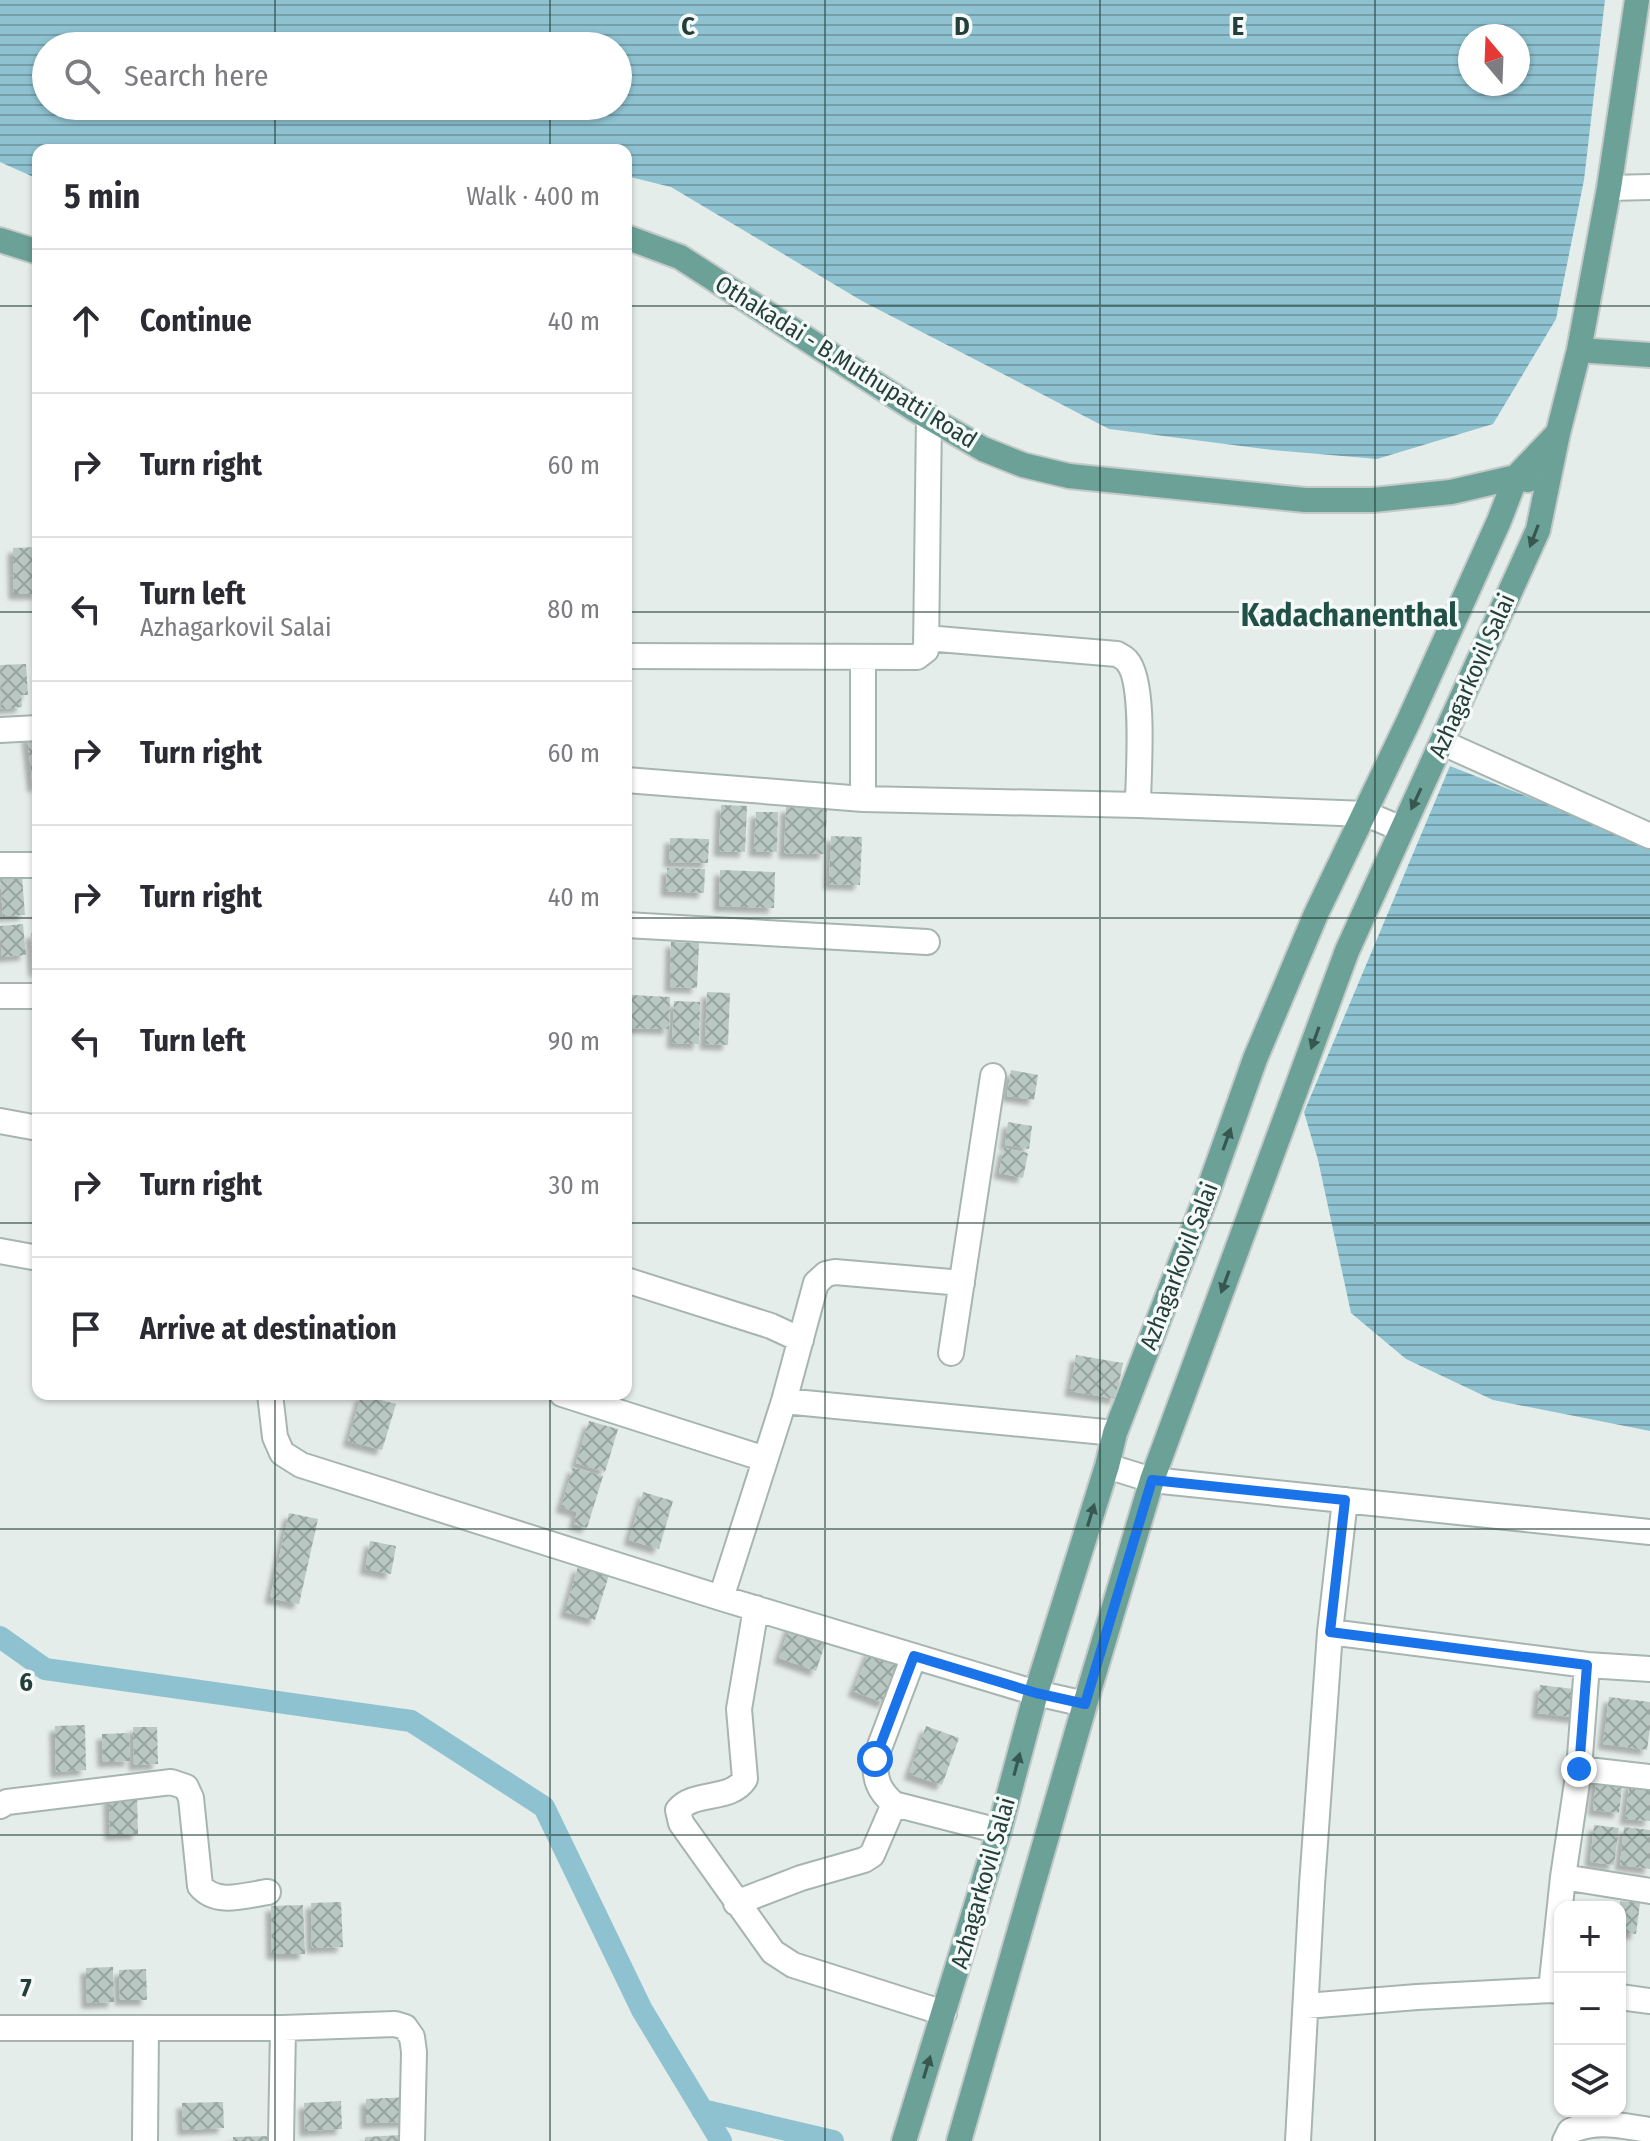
<!DOCTYPE html>
<html lang="en">
<head>
<meta charset="utf-8">
<style>
	body { margin:0; font-family:"Fira Sans Condensed",sans-serif; background:#f2f2f3; color:#2b2b33 }
	.controls { position:absolute; right:24px; bottom:24px; display:grid; overflow:hidden; border-radius:16px; box-shadow:0 2px 6px #0004 }
	.controls button { width:72px; height:72px; display:grid; place-items:center; padding:0; border:0; border-bottom:2px solid #e1e1e2; background:#fff; color:#2b2b33; font:40px sans-serif }
	.compass { position:absolute; left:1458px; top:24px; width:72px; height:72px; border-radius:50%; background:#fff; box-shadow:0 2px 6px #0004; rotate:341deg }
	.stop { position:absolute; width:24px; height:24px; margin:-18px; border:6px solid #1a73e8; border-radius:50%; background:#fff }
	.stop.end { background:#1a73e8; border-color:#fff; box-shadow:0 2px 8px #0008 }
	.list { margin:0; padding:0; list-style:none }
	h2 { display:flex; justify-content:space-between; align-items:center; height:104px; margin:0; padding:0 32px; font-size:34px }
	h2 small { font-size:26px; font-weight:400; color:#7c7c81 }
	.list li { display:grid; grid-template-columns:52px 1fr auto; gap:24px; align-items:center; box-sizing:border-box; height:144px; padding:0 32px; border-top:2px solid #e1e1e2 }
	.list b { display:block; font-size:30px; white-space:nowrap }
	.list p { margin:0; font-size:26px; white-space:nowrap; color:#7c7c81 }
	.list em { font-size:26px; font-style:normal; color:#7c7c81 }
	.icon { flex:none; width:44px; height:44px; fill:none; stroke:currentColor; stroke-width:2; stroke-linecap:round; stroke-linejoin:round }
	.map { position:relative; flex:none; width:1650px; height:2141px; overflow:hidden }
	.search { position:absolute; background:#fff; box-shadow:0 2px 6px #0004; left:32px; top:32px; width:600px; height:88px; display:flex; align-items:center; gap:20px; box-sizing:border-box; padding:0 28px; border-radius:44px; color:#7c7c81; font-size:30px }
	.panel { position:absolute; background:#fff; box-shadow:0 2px 6px #0004; left:32px; top:144px; width:600px; height:1256px; border-radius:16px }
	.map>svg:first-child { display:block }
</style>
</head>
<body>
<div class="map">
<svg width="1650" height="2141" viewBox="0 0 1650 2141">
	<defs>
		<pattern id="water-rules" width="6" height="5" patternUnits="userSpaceOnUse" patternTransform="scale(2)"><rect width="6" height="5" fill="#8fc2d0"/><path d="M0 2.5h6" fill="none" stroke="#759faa"/></pattern>
		<pattern id="building-cross-hatch" width="8" height="8" patternUnits="userSpaceOnUse" patternTransform="scale(2)"><rect width="8" height="8" fill="#bac8c3"/><path d="M0 0l8 8M0 8l8-8" fill="none" stroke="#97a49f"/></pattern>
		<filter id="shadow"><feDropShadow dx="-5.5" dy="5.5" stdDeviation="2" flood-color="#0004"/></filter>
	</defs>
	<rect width="100%" height="100%" fill="#e5edea"/>
	<!-- water -->
	<path fill="url(#water-rules)" fill-rule="evenodd" d="M0,0H1605L1584,180L1556,319L1493,424L1377,459L1272,450L1109,429L862,301L671,187L626,176V150H38V179L0,162ZM1470,36H1518V84H1470ZM46,46H618V106H46Z
		M1450,766L1650,845V1431L1493,1400L1406,1359L1351,1313L1318,1160L1304,1112Z"/>
	<g fill="none" stroke-linecap="round" stroke-linejoin="round">
		<!-- canal -->
		<path stroke="#8fc2d0" stroke-width="22" d="M0,1637L45,1669L411,1721L544,1807L642,2010L721,2141
			M702,2110L833,2141"/>
	</g>
	<!-- building -->
	<path fill="url(#building-cross-hatch)" filter="url(#shadow)" d="M38,547V594H14L13,548Z
		M26,664L28,695H21L22,707L1,709L0,665Z
		M38,734V786L33,787L27,736Z
		M721,805L747,806L745,852L719,851Z
		M786,807L827,808L825,854L784,853Z
		M756,812H778L777,852L754,851Z
		M831,836L862,837L860,885L829,884Z
		M670,838L709,839L708,863L669,862Z
		M667,868L705,869L704,893L666,891Z
		M720,870L775,872L774,908L719,906Z
		M22,876L25,915L3,916L0,877Z
		M23,924L26,955L2,957L0,926Z
		M31,933H38V971H34Z
		M671,942L699,943L697,988L670,987Z
		M707,992L730,993L728,1045L705,1044Z
		M632,995L670,997L669,1029L631,1028Z
		M674,1001L700,1002L699,1044L672,1043Z
		M1011,1070L1038,1075L1034,1100L1007,1096Z
		M1008,1122L1032,1126L1029,1149L1005,1145Z
		M1004,1148L1028,1153L1023,1178L999,1173Z
		M1076,1355L1123,1363L1116,1399L1070,1391Z
		M361,1395L396,1404L382,1450L348,1441Z
		M589,1421L618,1429L605,1472L576,1463Z
		M573,1467L603,1476L587,1528L574,1524L577,1512L561,1507Z
		M643,1492L673,1501L659,1549L629,1540Z
		M289,1513L318,1519L299,1604L270,1598Z
		M370,1541L396,1546L391,1574L365,1569Z
		M578,1566L609,1575L595,1620L565,1612Z
		M791,1622L828,1635L816,1671L779,1658Z
		M870,1649L901,1662L884,1703L853,1691Z
		M1540,1685L1582,1690L1578,1718L1537,1713Z
		M1609,1697L1650,1702V1728L1647,1750L1603,1744Z
		M85,1725L86,1770L56,1772L55,1726Z
		M926,1726L959,1738L942,1785L909,1774Z
		M133,1727H157L158,1764L134,1765Z
		M129,1733L130,1761L103,1762L102,1734Z
		M1597,1774L1623,1777L1619,1813L1593,1810Z
		M1630,1782L1650,1784V1821L1625,1819Z
		M137,1795L138,1834L110,1835L109,1796Z
		M1594,1825L1619,1828L1614,1865L1590,1862Z
		M1624,1827L1650,1830V1869L1620,1865Z
		M1620,1901L1640,1903L1636,1934L1620,1932Z
		M341,1902L343,1947L312,1948L311,1903Z
		M303,1905L305,1954H272L271,1906Z
		M113,1967L114,2002L87,2003L86,1968Z
		M146,1969L147,2000H120L119,1970Z
		M409,2097L410,2122L366,2123V2099Z
		M341,2101L342,2129L305,2131L304,2103Z
		M223,2102L224,2128L183,2130L182,2103Z
		M402,2135V2141H365V2137Z
		M274,2136V2141H233V2137Z"/>
	<g fill="none" stroke-linecap="round" stroke-linejoin="round">
		<defs>
			<path id="minor" d="M1609,188L1650,187
				M926,638L1117,654C1120,656 1125,658 1127,661C1146,682 1138,776 1138,805
				M626,656L917,657L926,650L929,417
				M0,730L38,728
				M1443,743L1650,836
				M626,780L863,799L1138,805L1366,814L1402,829
				M863,799V658
				M0,865H38
				M626,925L927,942
				M0,996H38
				M0,1121L38,1128
				M0,1251L38,1258
				M626,1280L771,1326L801,1340
				M951,1353L993,1076
				M270,1394L275,1437L282,1453L301,1465L721,1598L1036,1693L1085,1704
				M562,1394L765,1459
				M784,1401L1115,1433
				M1107,1466L1152,1480L1650,1532
				M721,1598L784,1401L816,1283L826,1274L835,1272L962,1283
				M756,1608L739,1709L745,1779C730,1802 695,1790 678,1810L681,1823L773,1952L793,1965L944,2013
				M1330,1632L1587,1665L1650,1669
				M914,1656L875,1759C875,1780 878,1790 894,1804L999,1831
				M1579,1769L1650,1777
				M0,1806L7,1802L171,1782L186,1787L191,1798L200,1886C217,1906 245,1895 268,1892
				M1563,1877L1650,1891
				M736,1903L801,1878L864,1860L872,1855L894,1804
				M1560,1991L1551,1990L1563,1877L1579,1769L1587,1665
				M1620,1997L1650,2001
				M1306,2006L1417,1997L1551,1990
				M0,2028H283L395,2024L405,2027L412,2037L414,2052L412,2141
				M145,2141L146,2028
				M281,2141L283,2028
				M1298,2141L1312,1885L1330,1632L1345,1500
				M1565,2141L1570,2131C1598,2119 1621,2126 1650,2130"/>
			<path id="major" d="M626,237L680,257L916,410L983,449L1023,465L1069,476L1305,500H1373L1451,492L1516,477L1528,480
				M0,240L38,252
				M1579,350L1650,355
				M904,2141L999,1831L1036,1693L1107,1466L1115,1433L1207,1194L1255,1059L1316,914L1410,718L1499,521L1516,477L1556,435
				M959,2141L1085,1704L1152,1480L1347,951L1538,530L1558,433L1579,350L1609,188L1637,0"/>
		</defs>
		<!-- minor casing -->
		<use href="#minor" stroke="#a7b5b1" stroke-width="28"/>
		<!-- major casing -->
		<use href="#major" stroke="#c2c9c8" stroke-width="28"/>
		<!-- minor -->
		<use href="#minor" stroke="#fff" stroke-width="24"/>
		<!-- major -->
		<use href="#major" stroke="#6ba196" stroke-width="24"/>
	</g>
	<!-- one-way arrows -->
	<defs><path id="oneway-solid" d="M-6-.8H1V-3.2L6.5 0L1 3.2V.8H-6Z" transform="scale(2)"/></defs>
	<g fill="#365850">
		<use href="#oneway-solid" transform="translate(1534 536) rotate(111)"/>
		<use href="#oneway-solid" transform="translate(1416 799) rotate(115)"/>
		<use href="#oneway-solid" transform="translate(1315 1038) rotate(110)"/>
		<use href="#oneway-solid" transform="translate(1227 1139) rotate(-70)"/>
		<use href="#oneway-solid" transform="translate(1225 1282) rotate(110)"/>
		<use href="#oneway-solid" transform="translate(1091 1515) rotate(-73)"/>
		<use href="#oneway-solid" transform="translate(1017 1764) rotate(-75)"/>
		<use href="#oneway-solid" transform="translate(927 2067) rotate(-73)"/>
	</g>
	<g fill="none" stroke-linecap="round" stroke-linejoin="round">
		<!-- route -->
		<path stroke="#1a73e8" stroke-width="10" d="M875,1759L914,1656L1036,1693L1085,1704L1152,1480L1345,1500L1330,1632L1587,1665L1579,1769"/>
	</g>
	<!-- grid -->
	<path fill="none" stroke="#243f39" stroke-width="2" stroke-opacity="0.55" d="M275,0V46M550,0V46M825,0V2141M1100,0V2141M1375,0V2141M275,106V150M550,106V150M0,306H38M626,306H1650M0,612H38M626,612H1650M0,918H38M626,918H1650M0,1223H38M626,1223H1650M275,1394V2141M550,1394V2141M0,1529H1650M0,1835H1650"/>
	<g text-anchor="middle" stroke-width="7" stroke-linejoin="round" paint-order="stroke">
		<!-- street labels -->
		<g font-size="24" fill="#243f39" stroke="#f5faf8">
			<text transform="translate(846 362) rotate(32)" y="8">Othakadai - B.Muthupatti Road</text>
			<text transform="translate(1472 676) rotate(-66)" y="8">Azhagarkovil Salai</text>
			<text transform="translate(1179 1266) rotate(-69)" y="8">Azhagarkovil Salai</text>
			<text transform="translate(983 1883) rotate(-74)" y="8">Azhagarkovil Salai</text>
		</g>
		<!-- district labels -->
		<g font-size="32" font-weight="bold" fill="#215047" stroke="#f5faf8">
			<text x="1349" y="626">Kadachanenthal</text>
		</g>
	</g>
	<g font-size="26" text-anchor="middle" font-weight="bold" fill="#243f39" stroke="#f5faf8" stroke-width="7" stroke-linejoin="round" paint-order="stroke">
		<text x="688" y="35">C</text>
		<text x="962" y="35">D</text>
		<text x="1238" y="35">E</text>
		<text x="26" y="1691">6</text>
		<text x="26" y="1997">7</text>
	</g>
</svg>
<div class="controls">
<button>+</button>
<button>−</button>
<button><svg class="icon" aria-label="layers" viewBox="0 0 24 24"><path d="M12 4l9 5-9 5-9-5zM3 14l9 5 9-5"/></svg></button>
</div>
<svg class="compass" viewBox="-18 -18 36 36"><path d="M0-13l5 13h-10z" fill="#e53935"/><path d="M0 13l5-13h-10z" fill="#7c7c81"/></svg>
<div class="stop" style="left:875px;top:1759px"></div>
<div class="stop end" style="left:1579px;top:1769px"></div>
<div class="search"><svg class="icon" aria-label="search" viewBox="0 0 24 24"><circle cx="10" cy="10" r="6"/><path d="M15 15l6 6"/></svg>Search here</div>
<section class="panel">
<h2>5 min<small>Walk · 400 m</small></h2>
<ul class="list">
<li><svg class="icon" aria-label="ahead" viewBox="0 0 24 24"><path d="M12 20V5M6 11l6-6 6 6"/></svg><div><b>Continue</b></div><em>40 m</em></li>
<li><svg class="icon" aria-label="right" viewBox="0 0 24 24"><path d="M7 20v-9h11M14 6l5 5-5 5"/></svg><div><b>Turn right</b></div><em>60 m</em></li>
<li><svg class="icon" aria-label="left" viewBox="0 0 24 24"><path d="M17 20v-9H6M10 6l-5 5 5 5"/></svg><div><b>Turn left</b><p>Azhagarkovil Salai</p></div><em>80 m</em></li>
<li><svg class="icon" aria-label="right" viewBox="0 0 24 24"><path d="M7 20v-9h11M14 6l5 5-5 5"/></svg><div><b>Turn right</b></div><em>60 m</em></li>
<li><svg class="icon" aria-label="right" viewBox="0 0 24 24"><path d="M7 20v-9h11M14 6l5 5-5 5"/></svg><div><b>Turn right</b></div><em>40 m</em></li>
<li><svg class="icon" aria-label="left" viewBox="0 0 24 24"><path d="M17 20v-9H6M10 6l-5 5 5 5"/></svg><div><b>Turn left</b></div><em>90 m</em></li>
<li><svg class="icon" aria-label="right" viewBox="0 0 24 24"><path d="M7 20v-9h11M14 6l5 5-5 5"/></svg><div><b>Turn right</b></div><em>30 m</em></li>
<li><svg class="icon" aria-label="arrive" viewBox="0 0 24 24"><path d="M6 21V4h12l-3 4 3 4H6"/></svg><div><b>Arrive at destination</b></div></li>
</ul>
</section>
</div>
</body>
</html>
